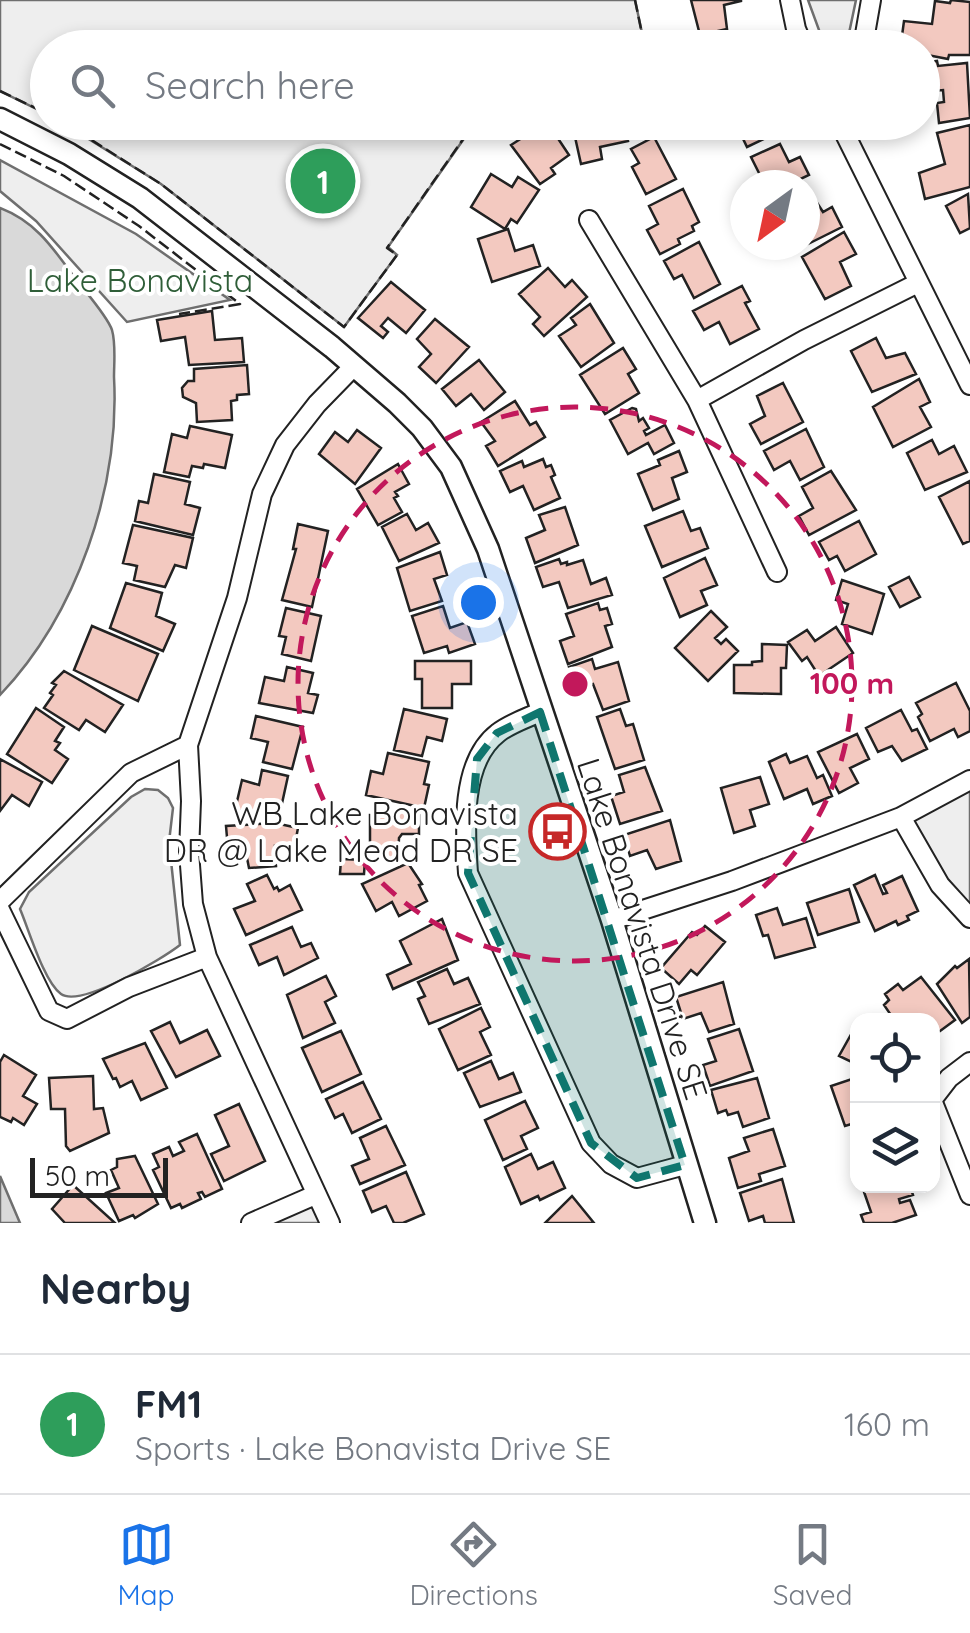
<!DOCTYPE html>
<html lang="en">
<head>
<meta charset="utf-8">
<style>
	body { margin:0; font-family:Quicksand,sans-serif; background:#f2f2f3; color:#1f2937 }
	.controls { position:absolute; right:30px; bottom:30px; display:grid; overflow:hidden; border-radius:20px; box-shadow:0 5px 15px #0003 }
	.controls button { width:90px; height:90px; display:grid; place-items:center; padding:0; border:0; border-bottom:2px solid #e0e1e3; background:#fff; color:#1f2937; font:50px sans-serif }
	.compass { position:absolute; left:730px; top:170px; width:90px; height:90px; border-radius:50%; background:#fff; box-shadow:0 5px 15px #0003; rotate:213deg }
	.scale { position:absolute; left:30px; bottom:25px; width:138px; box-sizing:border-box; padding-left:10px; border:5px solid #222; border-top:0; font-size:28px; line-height:35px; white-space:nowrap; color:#222; -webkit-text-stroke:8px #fff; paint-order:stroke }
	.you { position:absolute; left:478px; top:602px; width:35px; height:35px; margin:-25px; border:8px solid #fff; border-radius:50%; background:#1a73e8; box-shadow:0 0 0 15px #1a73e833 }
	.badge { display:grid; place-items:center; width:65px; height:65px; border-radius:50%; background:#1a73e8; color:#fff; font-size:32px; font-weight:700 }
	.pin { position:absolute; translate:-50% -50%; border:5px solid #fff; box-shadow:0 2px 10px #0006 }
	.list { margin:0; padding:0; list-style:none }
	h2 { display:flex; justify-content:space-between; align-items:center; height:130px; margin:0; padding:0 40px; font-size:42px }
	h2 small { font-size:32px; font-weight:400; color:#747a83 }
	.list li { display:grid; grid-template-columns:65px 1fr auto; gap:30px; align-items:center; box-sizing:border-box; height:140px; padding:0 40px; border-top:2px solid #e0e1e3 }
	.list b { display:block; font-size:38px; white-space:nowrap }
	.list p { margin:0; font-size:32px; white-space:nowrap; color:#747a83 }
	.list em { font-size:32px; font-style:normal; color:#747a83 }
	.icon { flex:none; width:55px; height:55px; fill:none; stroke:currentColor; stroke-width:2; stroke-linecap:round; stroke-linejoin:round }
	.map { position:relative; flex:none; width:970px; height:1223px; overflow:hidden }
	.search { position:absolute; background:#fff; box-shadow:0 5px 15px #0003; left:30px; right:30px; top:30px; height:110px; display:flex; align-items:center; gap:25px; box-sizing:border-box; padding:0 35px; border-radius:55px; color:#747a83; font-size:38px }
	.sheet { height:270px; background:#fff }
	nav { display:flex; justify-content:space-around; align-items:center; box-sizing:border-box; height:140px; border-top:2px solid #e0e1e3; background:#fff; font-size:28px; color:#747a83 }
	nav a { display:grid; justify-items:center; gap:5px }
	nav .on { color:#1a73e8 }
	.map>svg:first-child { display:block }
</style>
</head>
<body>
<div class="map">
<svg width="970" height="1223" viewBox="0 0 970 1223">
	<rect width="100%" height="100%" fill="#fff"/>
	<!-- green -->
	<path fill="#eee" stroke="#6f6f6f" stroke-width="2.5" d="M0,0H635L645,47L48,48L47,114L0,91Z
		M808,0H856L848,38L838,44L823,41Z
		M63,123H475L388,247L397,255L344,327L161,184Z
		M0,160L136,234L230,300L127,322L36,221L0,191Z
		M540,712L685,1165L637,1178L611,1164L485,914L465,836L477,759Z
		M970,780V918L901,817Z
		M145,789L158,790L168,798L173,808L169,842L180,945C162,959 81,1008 61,994C44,982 29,930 20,909L29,892L131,797Z
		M315,1195L330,1223H251Z"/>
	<!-- water -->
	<path fill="#d9d9d9" stroke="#6f6f6f" stroke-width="2.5" d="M0,208C34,221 51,245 72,274C82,288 107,315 112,330C116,344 114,363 114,377C120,488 77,614 0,695Z
		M0,1176L20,1223H0Z"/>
	<!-- building -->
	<path fill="#f3c9c0" stroke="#222" stroke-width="2.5" d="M691,0H741V1L724,5L727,29L700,35Z
		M951,0L970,2V55H949L948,59L922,54V48L901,43L904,21L932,24L935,1L950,3Z
		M732,38L736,48H706V47Z
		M937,61L938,66L967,63L970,118L939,123L937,103L944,102L943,90L922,92V63Z
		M547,122L569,155L551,168L555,174L540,184L511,145Z
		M601,122H624L628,141L600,147L602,159L581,164L573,128Z
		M735,122H769L774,134L747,147Z
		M970,125V187L925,199L919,173L945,164L937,133Z
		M654,137L676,179L646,194L632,167L639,163L631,149Z
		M780,144L789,162L800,157L809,175L788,185L787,182L765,185L751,157Z
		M491,174L512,187L518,177L539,190L517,223L511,219L505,229L471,207Z
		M683,189L699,222L692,226L694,231L678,239L680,244L660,254L647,230L658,224L649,206Z
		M810,192L823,212L832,207L842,227L802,247L805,245V194Z
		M968,194L970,228L960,233L946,206Z
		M508,229L515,251L533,245L540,266L492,282L478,239Z
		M844,232L856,254L840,262L851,286L825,299L802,257Z
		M699,242L720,284L694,298L682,275L674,279L664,261Z
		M548,268L565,287L572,280L587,297L544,336L533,324L540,317L519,294Z
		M391,282L425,310L406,333L388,318L381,326L388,332L383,338L358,318Z
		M742,286L750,301L745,303L759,329L730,344L719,322L704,330L693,311Z
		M590,304L614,343L581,367L559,336L576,325L571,318Z
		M212,311L215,340L242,338L244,362L189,365L185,337L161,341L157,320Z
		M435,319L469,347L436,383L419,367L431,354L417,339Z
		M876,338L886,358L905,353L916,374L872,392L851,351Z
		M623,348L636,369L628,374L639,393L605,414L580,375Z
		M479,360L505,392L484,410L471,394L456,406L442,389Z
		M247,365L249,394L237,395V400L231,401L232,420L197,422L196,403L183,397L182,388L188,381H194V369Z
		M919,379L930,402L920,407L931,427L893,447L873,407Z
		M783,383L803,422L761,444L750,424L765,416L757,396Z
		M515,401L530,425L536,422L545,437L498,466L486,446L495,441L481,422Z
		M632,408L636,409L639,421L643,418L649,428L644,431L646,435L665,425L674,443L654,454L648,443L628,454L610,420Z
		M190,426L232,435L225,468L204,464L203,468L192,466L189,477L164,472L172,434L187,438Z
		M806,429L824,467L800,480L790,461L774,470L764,451Z
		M357,430L381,448L355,484L319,454L335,432L348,442Z
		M932,440L939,454L954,446L967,472L925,490L907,453Z
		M679,451L687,472L672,478L679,499L653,510L638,474L660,465L658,460Z
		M543,459L546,467L551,465L555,475L551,477L560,498L534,510L523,486L510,492L500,471L522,461L524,467Z
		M398,464L409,484L395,492L398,496L394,498L402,512L378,525L357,489Z
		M831,471L856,510L809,535L799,516L813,508L802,487Z
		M154,474L190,482L185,504L200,508L193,535L135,521L139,501L148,503Z
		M970,481V541L963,544L939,497Z
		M565,507L578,545L535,563L526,538L545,530L539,515Z
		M683,511L691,531L700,528L708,548L662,567L645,526Z
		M407,514L416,530L428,523L439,543L399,561L382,527Z
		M859,521L876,554L845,571L837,556L829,560L819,542Z
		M298,524L328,531L312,607L282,600L296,549H293Z
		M133,525L193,538L186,568L175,565L165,587L134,580L137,566L123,563Z
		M440,552L447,575L434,579L442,601L410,611L397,568Z
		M705,558L717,585L701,591L707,605L680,617L664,578Z
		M559,559L561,564L567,562V565L583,560L591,584L606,578L612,595L568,608L559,582L543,587L536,567Z
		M909,577L920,597L900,607L889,587Z
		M842,580L884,594L872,634L842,624L848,604L836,600Z
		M126,583L162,593L156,616L175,624L163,651L110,628Z
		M598,603L600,610L607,608L612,624L605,626L612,647L568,664L560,641L574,636L566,614Z
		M443,606L450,628L467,622L475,644L449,653L447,646L424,653L412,616Z
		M286,608L321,616L311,661L282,654L286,637L279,636Z
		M711,611L727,627L715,638L721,644L726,639L738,651L708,681L675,648Z
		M92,626L158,654L138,701L74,670Z
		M836,627L853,653L819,676L807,657L802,661L788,642L807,630L815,641Z
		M762,644L787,645L786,668H781V694L734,693V665H752V662L762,661Z
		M592,659L595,669L618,662L629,701L603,710L593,684L576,689L569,667Z
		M415,661H471V684H452V708H422V679H415Z
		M287,667L313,673L308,693L318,695L313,713L259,703L265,677L284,681Z
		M64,671L123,705L105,732L86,720L79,730L44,708L53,695L50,693L56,685L52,683Z
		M956,683L970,711V731L958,737L954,729L930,741L918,717L922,714L916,703Z
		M36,708L64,727L55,741L60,743L55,750L68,759L52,783L7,754Z
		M404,709L447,719L442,741L427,737L422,756L394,750Z
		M620,709L626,726L633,724L644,760L615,769L597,717Z
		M901,710L912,731L917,729L927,749L902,761L892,746L878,752L866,728Z
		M256,716L303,727L292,769L263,762L268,742L251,738Z
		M857,734L869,759L850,768L858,783L839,793L818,752Z
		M388,753L429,762L424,784L429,785L424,808L366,795L371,771L383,774Z
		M786,754L790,763L807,756L817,778L823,775L832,796L813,804L807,789L784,799L769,762Z
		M0,759L42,782L29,806L12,795L0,811Z
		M645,767L662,811L620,824L611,796L624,792L619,775Z
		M262,770L288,776L279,817L235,810L242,780L259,785Z
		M760,777L769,804L750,810L755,826L734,833L721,788Z
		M395,811L419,812V834H402L399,838L398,859L370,858V815L395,816Z
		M670,820L681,861L656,869L647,850L630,856L624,835Z
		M275,823L298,828L294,849L275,846L276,866L249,868L245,848L228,849L226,826Z
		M341,859L365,860L364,874H340Z
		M408,863L422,884L419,885L427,901L399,916L392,902L376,911L362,884Z
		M267,875L274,889L277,887L279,891L290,885L302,910L246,935L234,909L255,901L247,884Z
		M875,875L883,894L887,893L883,885L902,876L918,911L907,916L909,920L898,925L896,921L875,931L854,885Z
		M849,889L859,922L818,935L807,903Z
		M777,908L783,925L806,918L815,947L775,958L768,935L763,936L756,915Z
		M442,919L458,960L393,989L387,975L411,964L400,941Z
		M705,926L725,942L697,975L691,970L679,984L661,968L692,932L697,935Z
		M292,927L301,947L311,943L318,958L284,975L277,957L259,965L250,945Z
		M969,959L970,1017L962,1023L937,984L955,966L957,968Z
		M447,969L454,984L468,978L480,1004L429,1024L418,999L425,996L418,982Z
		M326,976L336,996L325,1002L335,1023L303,1038L287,995Z
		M921,977L955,1020L936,1034L932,1021H895L884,1005L889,1000L885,994L898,984L903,990Z
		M723,982L734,1024L709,1032L701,1013L683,1019L676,997Z
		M481,1008L490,1027L480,1032L491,1055L458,1070L439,1029Z
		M170,1022L180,1043L207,1030L220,1056L176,1077L151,1031Z
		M858,1022V1065L839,1056Z
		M739,1029L753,1071L710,1086L703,1065L716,1061L708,1039Z
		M341,1031L361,1074L322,1092L302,1048Z
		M145,1043L167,1088L141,1100L132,1081L120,1087L116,1078L113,1079L103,1059Z
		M4,1055L36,1075L23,1096L37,1104L24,1125L13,1118L11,1122L0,1117V1062Z
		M491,1061L499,1079L513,1073L521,1092L480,1107L464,1073Z
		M93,1076L94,1109L103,1108L109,1133L70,1151L66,1146L65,1109H51L49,1078Z
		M858,1077V1122L845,1126L831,1086Z
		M757,1078L769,1118L743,1127L738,1112L728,1115L726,1110L718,1113L711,1090Z
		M363,1082L381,1119L352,1133L343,1114L335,1118L326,1099Z
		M525,1101L538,1128L521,1136L527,1149L503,1160L485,1120Z
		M239,1104L265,1161L224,1181L211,1154L229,1146L215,1115Z
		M386,1126L405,1165L360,1184L352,1166L369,1159L360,1138Z
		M773,1129L785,1166L759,1174L761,1181L738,1188L729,1158L749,1151L744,1138Z
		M197,1134L222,1189L205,1197L202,1192L198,1193L201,1199L182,1208L180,1204L171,1208L153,1170L159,1167L153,1154L169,1147L173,1156L184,1151L179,1142Z
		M531,1154L538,1169L553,1162L565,1188L540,1200L538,1196L521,1204L505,1167Z
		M135,1156L158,1204L135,1218L133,1215L119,1221L106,1193L119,1188L111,1170L117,1167V1159Z
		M406,1172L424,1214L403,1223H394L386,1206L372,1212L363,1191Z
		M782,1179L794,1223H765L763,1216L749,1221L740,1193Z
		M73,1185L115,1223H65L52,1209Z
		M873,1186H910L913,1195L899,1199L900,1203L910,1200L916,1215L892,1223H864L861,1215L871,1212L863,1189Z
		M572,1196L594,1223H545Z"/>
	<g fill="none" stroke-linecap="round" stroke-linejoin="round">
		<defs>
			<path id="minor" d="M790,0L796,29L804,48
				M860,48L864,40L871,0
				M839,122L970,385
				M589,220L697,400L777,572
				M697,400L804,340L918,283
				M540,712C527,718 509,724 498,733C460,762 465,831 468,873L591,1143L611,1164L637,1178L685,1165
				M901,817L940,885L970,918
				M0,901L131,773L188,745
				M0,910L49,1011L67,1019L129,987L207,957
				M612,920L732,881L901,817L970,780
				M932,1100L970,1195
				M932,1100L949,1078L970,1062
				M251,1223L315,1195
				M330,1223L207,957L193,904L189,852L191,801L188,745L237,598L262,494L285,445L317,404L354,366"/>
			<path id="tertiary" d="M0,119L69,154L140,198L332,347L397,403L422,428L451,467L488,549L612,920L705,1223"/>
		</defs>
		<!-- minor casing -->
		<use href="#minor" stroke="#222" stroke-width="22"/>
		<!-- tertiary casing -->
		<use href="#tertiary" stroke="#222" stroke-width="25"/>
		<!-- minor -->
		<use href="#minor" stroke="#fff" stroke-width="18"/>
		<!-- tertiary -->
		<use href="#tertiary" stroke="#fff" stroke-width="20"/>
		<!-- fence -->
		<path stroke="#222" stroke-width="2.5" stroke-dasharray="12 5" stroke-linecap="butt" d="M635,0L645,48
			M0,91L48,114
			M63,122L161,184L344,327L397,255L387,248L475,122
			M0,144L64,176L139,226L240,304L179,314"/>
	</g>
	<!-- marked area -->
	<path fill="#0f766e" fill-opacity="0.2" stroke="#0f766e" stroke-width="8" stroke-dasharray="20 12" stroke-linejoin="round" d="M540,712L685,1165L637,1178L591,1143L468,873L477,759L497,733Z"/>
	<!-- distance rings -->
	<circle fill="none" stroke="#c2185b" stroke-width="5" stroke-dasharray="18 12" cx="575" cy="684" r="277"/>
	<!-- icons -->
	<defs>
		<symbol id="bus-ring" viewBox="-11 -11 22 22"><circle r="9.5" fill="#fff" stroke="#c62828" stroke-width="1.5"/><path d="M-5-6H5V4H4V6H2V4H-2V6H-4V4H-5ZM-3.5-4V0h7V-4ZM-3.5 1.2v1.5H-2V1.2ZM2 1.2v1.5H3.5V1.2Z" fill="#c62828"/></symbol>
	</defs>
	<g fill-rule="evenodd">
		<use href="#bus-ring" x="526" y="800" width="63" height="63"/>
	</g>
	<g text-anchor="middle" stroke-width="8" stroke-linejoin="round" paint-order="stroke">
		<!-- park labels -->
		<g font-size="32" fill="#2f5e38" stroke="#fff">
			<text x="140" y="292">Lake Bonavista</text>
		</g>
		<!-- poi labels -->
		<g font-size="32" fill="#222" stroke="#fff" text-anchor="end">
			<text x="518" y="825">WB Lake Bonavista<tspan x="518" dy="37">DR @ Lake Mead DR SE</tspan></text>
		</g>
		<!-- street labels -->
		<g font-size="32" fill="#222" stroke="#fff">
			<text transform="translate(642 929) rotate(72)" y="11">Lake Bonavista Drive SE</text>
		</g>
	</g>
	<circle cx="575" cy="684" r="15" fill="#c2185b" stroke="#fff" stroke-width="5"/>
	<g font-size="30" text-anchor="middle" font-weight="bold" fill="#c2185b" stroke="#fff" stroke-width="8" stroke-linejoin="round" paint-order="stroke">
		<text x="852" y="694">100 m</text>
	</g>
</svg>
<div class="controls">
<button><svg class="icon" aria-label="locate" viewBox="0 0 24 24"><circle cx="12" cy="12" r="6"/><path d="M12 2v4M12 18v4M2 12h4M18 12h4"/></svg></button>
<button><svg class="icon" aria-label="layers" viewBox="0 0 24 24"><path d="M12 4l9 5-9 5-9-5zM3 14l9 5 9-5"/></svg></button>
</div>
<svg class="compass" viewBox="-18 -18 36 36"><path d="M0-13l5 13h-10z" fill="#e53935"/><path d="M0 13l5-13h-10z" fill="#747a83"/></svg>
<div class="scale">50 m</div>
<div class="you"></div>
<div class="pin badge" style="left:323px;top:181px;background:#2e9e5b">1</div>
<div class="search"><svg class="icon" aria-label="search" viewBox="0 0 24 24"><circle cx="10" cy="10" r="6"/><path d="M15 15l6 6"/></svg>Search here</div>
</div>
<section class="sheet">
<h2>Nearby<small></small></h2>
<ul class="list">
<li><span class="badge" style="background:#2e9e5b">1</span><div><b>FM1</b><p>Sports · Lake Bonavista Drive SE</p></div><em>160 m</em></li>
</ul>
</section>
<nav>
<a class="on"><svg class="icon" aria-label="map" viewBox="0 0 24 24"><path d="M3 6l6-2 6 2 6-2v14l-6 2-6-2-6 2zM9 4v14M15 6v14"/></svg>Map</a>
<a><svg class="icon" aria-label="directions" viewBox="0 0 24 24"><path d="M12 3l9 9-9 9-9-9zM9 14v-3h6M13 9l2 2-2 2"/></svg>Directions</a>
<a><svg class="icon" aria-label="saved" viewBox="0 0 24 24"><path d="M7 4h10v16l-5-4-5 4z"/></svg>Saved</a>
</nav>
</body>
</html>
